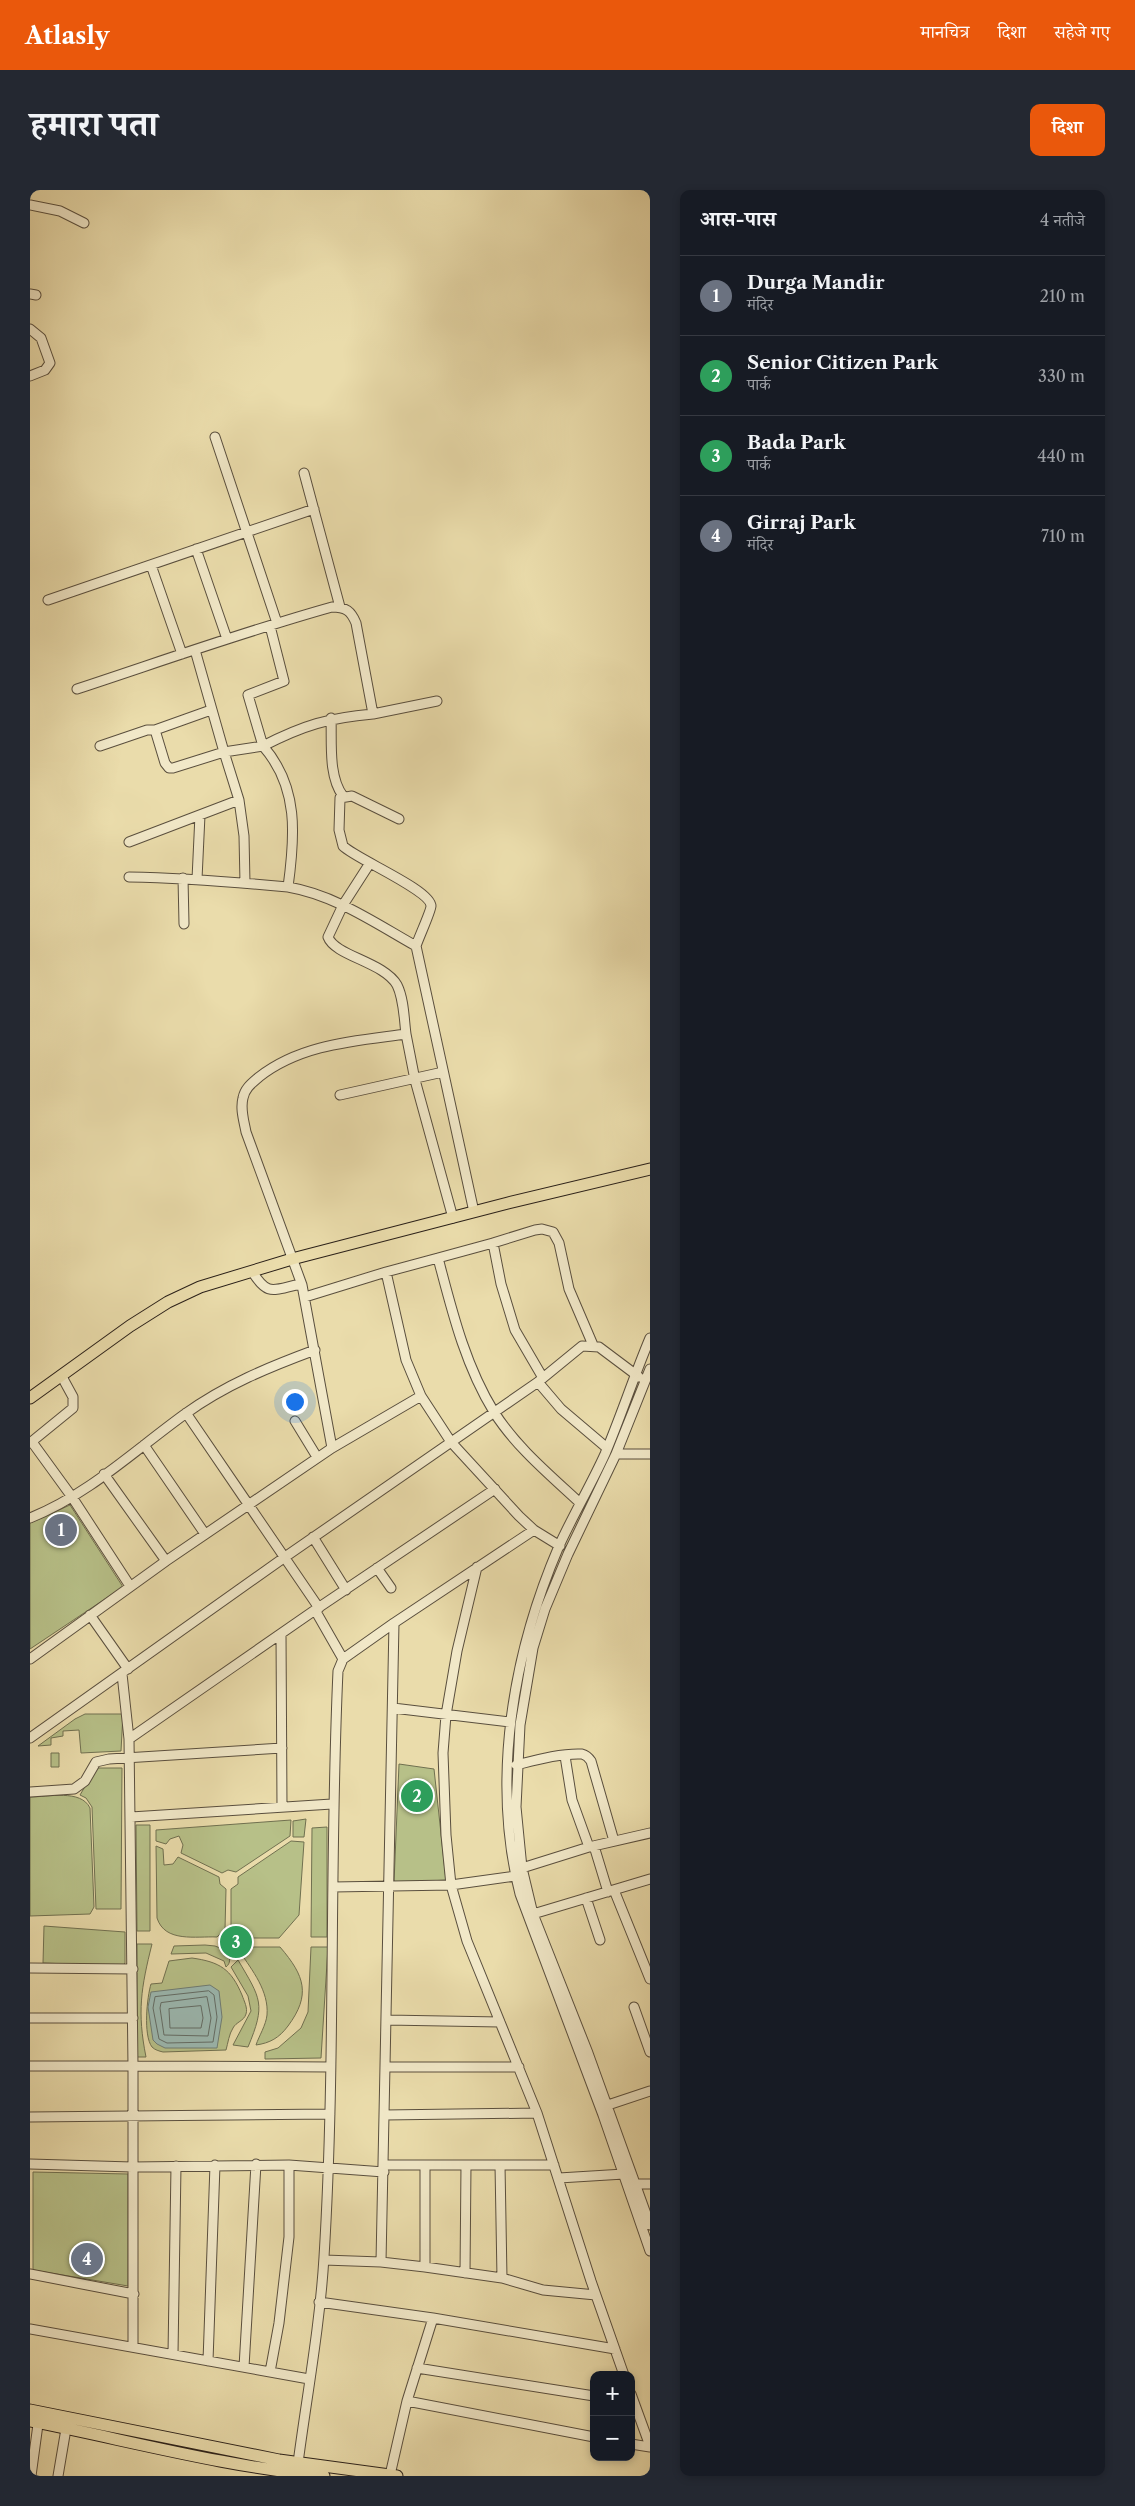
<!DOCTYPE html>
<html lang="hi">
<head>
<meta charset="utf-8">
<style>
	body { margin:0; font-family:"Libre Caslon Text","Noto Serif Devanagari",serif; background:#242831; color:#f1f3f6 }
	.controls { position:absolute; right:15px; bottom:15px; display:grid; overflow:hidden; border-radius:10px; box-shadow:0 2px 8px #0003 }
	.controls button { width:45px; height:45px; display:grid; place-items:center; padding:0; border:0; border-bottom:1px solid #363941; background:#171b24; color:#f1f3f6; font:25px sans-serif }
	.you { position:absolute; left:264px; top:1211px; width:18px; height:18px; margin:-12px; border:4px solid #fff; border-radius:50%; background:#1a73e8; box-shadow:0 0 0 8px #1a73e833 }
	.badge { display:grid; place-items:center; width:32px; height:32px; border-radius:50%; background:#ea580c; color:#fff; font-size:16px; font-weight:700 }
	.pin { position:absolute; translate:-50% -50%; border:2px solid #fff; box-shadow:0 1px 5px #0006 }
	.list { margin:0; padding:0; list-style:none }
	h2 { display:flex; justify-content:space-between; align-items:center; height:65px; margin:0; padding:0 20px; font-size:21px }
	h2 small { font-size:16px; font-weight:400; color:#9ea1a6 }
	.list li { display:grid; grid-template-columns:32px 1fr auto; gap:15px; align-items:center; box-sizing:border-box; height:80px; padding:0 20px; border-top:1px solid #363941 }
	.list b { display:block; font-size:19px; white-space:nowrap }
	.list p { margin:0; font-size:16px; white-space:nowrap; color:#9ea1a6 }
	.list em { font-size:16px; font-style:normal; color:#9ea1a6 }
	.map { position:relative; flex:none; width:620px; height:2286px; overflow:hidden; border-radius:10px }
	header { display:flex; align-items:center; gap:30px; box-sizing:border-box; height:70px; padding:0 25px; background:#ea580c; color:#fff }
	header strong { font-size:24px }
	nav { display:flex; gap:28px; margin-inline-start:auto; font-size:18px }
	.intro { display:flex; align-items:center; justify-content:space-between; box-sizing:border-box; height:120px; padding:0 30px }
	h1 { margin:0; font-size:35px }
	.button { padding:12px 22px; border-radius:10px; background:#ea580c; color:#fff; font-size:18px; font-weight:700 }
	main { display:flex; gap:30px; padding:0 30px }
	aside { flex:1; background:#171b24; border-radius:10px; box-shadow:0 2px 8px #0003 }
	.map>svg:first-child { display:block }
</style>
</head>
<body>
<header>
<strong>Atlasly</strong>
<nav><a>मानचित्र</a><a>दिशा</a><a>सहेजे गए</a></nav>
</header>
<div class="intro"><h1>हमारा पता</h1><a class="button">दिशा</a></div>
<main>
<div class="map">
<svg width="620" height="2286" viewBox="0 0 620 2286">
	<rect width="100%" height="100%" fill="#eadcab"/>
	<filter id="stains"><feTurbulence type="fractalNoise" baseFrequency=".004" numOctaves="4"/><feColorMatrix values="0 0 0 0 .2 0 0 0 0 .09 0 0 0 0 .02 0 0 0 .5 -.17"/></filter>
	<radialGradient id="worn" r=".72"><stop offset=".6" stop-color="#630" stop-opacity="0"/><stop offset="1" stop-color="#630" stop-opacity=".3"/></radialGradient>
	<!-- green -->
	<path fill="#b7c088" stroke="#707050" d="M40,1315L93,1397L0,1459V1333Z
		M55,1524H93L91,1561L51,1563L49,1540L33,1541V1546L21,1548V1555L8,1556L45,1529Z
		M21,1563H29V1577H21Z
		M369,1574L404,1579L416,1690L364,1693Z
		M66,1578H92L91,1719H66L62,1617L56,1608L50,1605Z
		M0,1607C18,1607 51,1599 60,1618L64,1717L60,1724L0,1726Z
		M276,1629L274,1647H263V1631Z
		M261,1630L260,1646L206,1682L198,1680L192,1683L151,1663L153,1655L149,1646L140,1649L136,1654L126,1651V1640Z
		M106,1635H120V1741H107Z
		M297,1637V1747H281L282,1638Z
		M261,1651L274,1652L269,1725L249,1748H208L201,1741V1699L208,1694V1687Z
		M126,1656L133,1659L134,1675L143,1674L148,1667L189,1687L190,1694L196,1699L195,1739L187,1747C166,1746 135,1753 127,1728Z
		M14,1736L95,1742V1773L92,1776L13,1773Z
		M107,1754H122C111,1798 107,1822 116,1867H107Z
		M175,1755L185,1756L198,1761C200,1768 201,1773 196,1777L194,1771L176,1763L141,1764L144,1756Z
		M211,1757H250C275,1786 281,1805 258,1836C249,1848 240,1853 226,1855C229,1846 236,1835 237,1825C239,1801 222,1780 210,1762Z
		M281,1757H298L291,1868L235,1869V1862L248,1858L271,1838L278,1822Z
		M162,1768C190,1772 201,1779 212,1805C214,1811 218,1818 216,1824C214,1831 206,1832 203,1838C199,1844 198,1853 196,1860L133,1862C129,1861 125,1860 122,1857C113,1845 117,1807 121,1794L132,1793L139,1771Z
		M208,1770C231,1809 236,1814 218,1857L203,1855L221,1821L218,1806L201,1777Z
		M3,1982L98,1984V2096L3,2080Z"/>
	<!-- water -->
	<path fill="#9bb9b2" stroke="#6e7c75" d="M180,1795L189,1801L192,1827L187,1858H135L127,1854L123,1850L118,1817L121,1802Z"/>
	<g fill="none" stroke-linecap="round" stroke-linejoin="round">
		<!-- shore -->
		<path stroke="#626c66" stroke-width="1" d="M179,1801L184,1805L187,1827L183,1852L137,1853L129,1849L123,1818L125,1807Z
			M177,1807L181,1828L178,1846L134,1845L130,1818L131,1813Z
			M171,1816L173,1828L171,1838H140L139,1819Z"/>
		<defs>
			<path id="minor" d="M0,15L30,21L54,33
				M0,104L6,105
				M0,139L11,148L20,173L15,180L0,186
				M185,247L247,433
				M274,283L310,417
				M166,359L197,449
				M121,375L152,464
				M18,410L284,319
				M47,499C132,471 216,441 302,417C316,417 321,421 326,433L343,524C298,528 274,535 233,556L218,505L254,491L240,436
				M343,524L407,511
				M301,528C302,552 298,586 313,606
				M125,540L181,520
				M70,556L117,540H125L135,573L139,578H143L194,562L165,460
				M99,652L209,610
				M99,687C152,688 205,692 258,697C265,646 269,597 233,556L194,562L209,610L214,646L215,693
				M153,688L154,734
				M167,689L170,625
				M258,697C305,705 345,733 386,756C389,747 401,721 401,716C401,700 326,669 313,656L309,640L310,608L322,606L369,629
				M386,756L444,1022
				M376,844L385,890L423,1028
				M310,905L413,882
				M463,1053L505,1040L512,1039L523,1042L529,1053L539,1099L563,1155
				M408,1068L463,1053L471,1094L485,1140L513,1188
				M222,1081C238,1108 244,1099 271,1094
				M356,1082L408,1068C422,1121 435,1175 464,1222C486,1257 520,1285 550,1313
				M275,1107L356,1082L376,1170L391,1206L421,1252L489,1326L504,1340L530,1356
				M620,1148C604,1186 591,1226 575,1264C561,1295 543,1325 529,1356C483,1463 461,1589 490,1704L573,1925L620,2061
				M620,1179L586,1264L538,1364L515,1419L503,1458L490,1535L486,1617L492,1678L503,1724L558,1863L620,2035
				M508,1192L531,1219L577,1258
				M156,1223L289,1418
				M265,1231L287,1267
				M2,1252L42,1307L100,1396
				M0,1253L43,1218V1207L31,1185
				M114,1255L175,1344
				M302,1258L391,1206
				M586,1264H620
				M74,1284L136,1371
				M0,1328C58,1305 105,1260 155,1224C195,1195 239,1177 285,1160
				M283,1347L316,1400
				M447,1377L427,1461L416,1525L413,1563L416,1645L421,1695L437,1751L507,1923L561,2091L594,2185
				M347,1378L361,1398
				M60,1425L98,1479
				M251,1444L252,1617
				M0,1469L136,1371L302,1258L272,1095L216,942C214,931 210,919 213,908C215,898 222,893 229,887C271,854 325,851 376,844C374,829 374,809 367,795C354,772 305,766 298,747L313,715L340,673
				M313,1469L285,1420L465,1299
				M92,1484L99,1549L285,1420
				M363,1518L480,1532
				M0,1548L255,1367L508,1192L552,1156L569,1157L609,1187
				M99,1549L103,1876L300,1877
				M535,1566L542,1610L559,1657
				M486,1575C506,1570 531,1563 552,1564C556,1565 559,1568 561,1571L584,1651
				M0,1602L44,1599L55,1591L66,1572L79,1569L252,1558
				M101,1627L302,1614
				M564,1656L578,1702
				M492,1678L559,1657L620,1643
				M303,1697L421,1695L485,1686
				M584,1700L620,1789
				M556,1708L570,1750
				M503,1724L620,1689
				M0,1778L103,1779
				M604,1817L620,1862
				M0,1828H103
				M357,1830L470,1832
				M0,1876H103V2157
				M356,1877H489
				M572,1917L620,1901
				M355,1925L507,1923
				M0,1927L300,1924
				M0,1974L102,1977L259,1975L354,1982
				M354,1975H524
				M470,1975L472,2088
				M529,1988L594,1984
				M603,1994H620
				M294,2070L351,2072L395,2077L472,2088L513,2100L566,2105
				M351,2072L364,1433L504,1340
				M395,2077V1975
				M435,2083L436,1975
				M0,2084L104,2104
				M289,2112L403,2128L585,2159
				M0,2139L279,2189
				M143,2164L146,1976
				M178,2171L185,1975
				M214,2177L226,1974
				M387,2178L564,2206
				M240,2182L249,2133L259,2047V1975
				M601,2204L620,2256
				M377,2211L564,2247
				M601,2254L620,2257
				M268,2273C277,2205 290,2135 294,2067C306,1872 299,1676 308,1481L313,1469L364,1433
				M360,2285L377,2211L403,2128
				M1,2286L9,2227
				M28,2286L37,2233"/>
			<path id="major" d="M0,1208L100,1136L138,1112L170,1097L262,1069L478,1013L620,979
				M0,2220L249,2270L367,2286
				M0,2231C97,2250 195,2277 294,2286"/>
		</defs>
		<!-- minor casing -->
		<use href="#minor" stroke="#5a4f3e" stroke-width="11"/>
		<!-- major casing -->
		<use href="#major" stroke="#2a2019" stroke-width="13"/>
		<!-- minor -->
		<use href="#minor" stroke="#f1e8c8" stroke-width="9"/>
		<!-- major -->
		<use href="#major" stroke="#eadcab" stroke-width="11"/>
	</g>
	<rect width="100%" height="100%" filter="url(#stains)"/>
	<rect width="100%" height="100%" fill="url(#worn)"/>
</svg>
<div class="controls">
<button>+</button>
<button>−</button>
</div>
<div class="you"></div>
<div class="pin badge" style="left:31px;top:1340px;background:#6b7280">1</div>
<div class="pin badge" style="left:387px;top:1606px;background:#2e9e5b">2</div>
<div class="pin badge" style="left:206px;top:1752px;background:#2e9e5b">3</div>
<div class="pin badge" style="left:57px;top:2069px;background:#6b7280">4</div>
</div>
<aside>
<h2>आस-पास<small>4 नतीजे</small></h2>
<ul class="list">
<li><span class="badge" style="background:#6b7280">1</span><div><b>Durga Mandir</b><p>मंदिर</p></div><em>210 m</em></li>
<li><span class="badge" style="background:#2e9e5b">2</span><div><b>Senior Citizen Park</b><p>पार्क</p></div><em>330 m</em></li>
<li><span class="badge" style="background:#2e9e5b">3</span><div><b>Bada Park</b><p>पार्क</p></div><em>440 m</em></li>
<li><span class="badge" style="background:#6b7280">4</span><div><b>Girraj Park</b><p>मंदिर</p></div><em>710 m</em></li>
</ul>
</aside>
</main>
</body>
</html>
